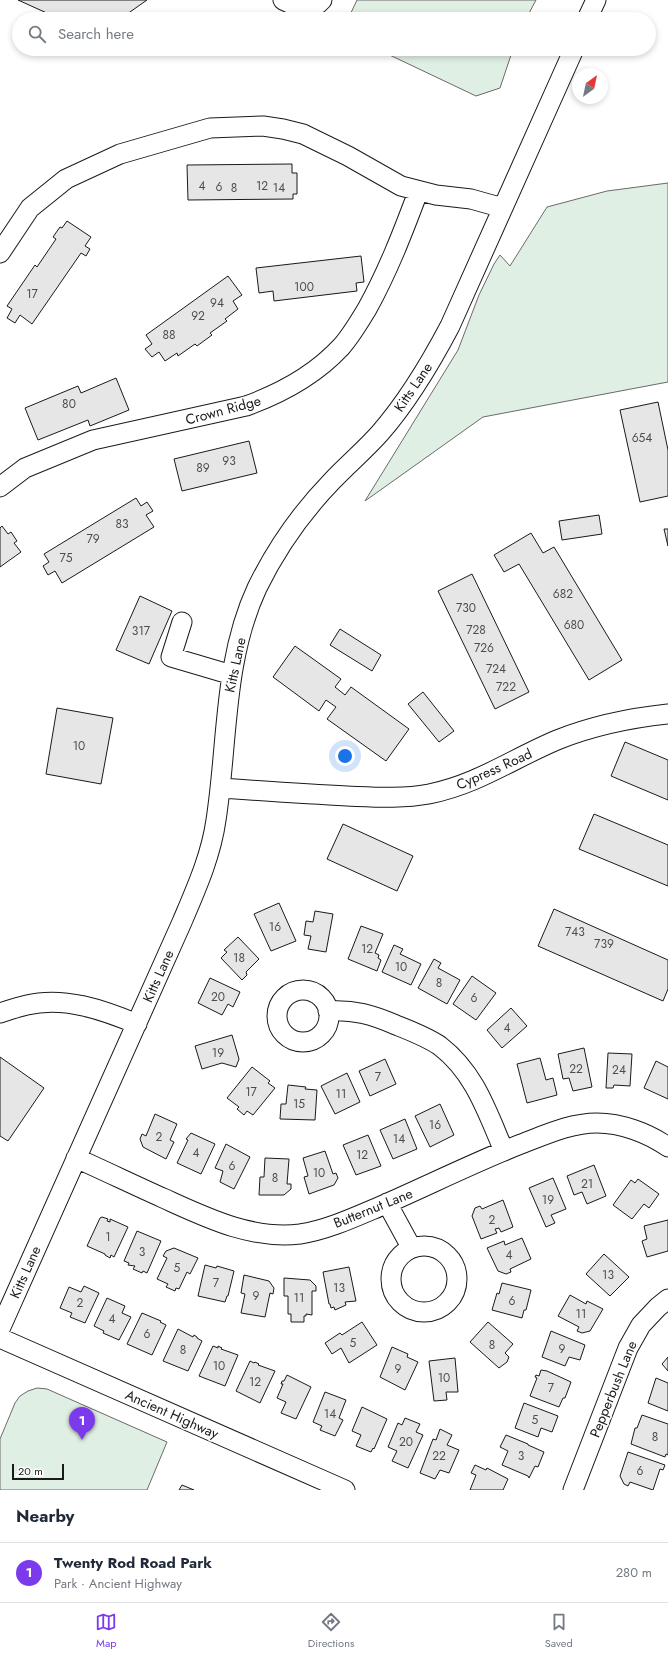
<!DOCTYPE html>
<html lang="en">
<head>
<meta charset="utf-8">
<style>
	body { margin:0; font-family:Jost,sans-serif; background:#f6f6f7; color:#1f2937 }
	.compass { position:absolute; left:572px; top:68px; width:36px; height:36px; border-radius:50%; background:#fff; box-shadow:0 2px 6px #0003; rotate:33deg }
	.scale { position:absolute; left:12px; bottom:10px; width:52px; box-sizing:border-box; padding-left:4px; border:2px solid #1a1a1a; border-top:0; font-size:11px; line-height:14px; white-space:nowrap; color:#1a1a1a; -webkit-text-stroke:3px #fff; paint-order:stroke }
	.you { position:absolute; left:345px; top:756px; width:14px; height:14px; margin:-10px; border:3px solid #fff; border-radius:50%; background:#1a73e8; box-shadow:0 0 0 6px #1a73e833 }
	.badge { display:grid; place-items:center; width:26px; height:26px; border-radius:50%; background:#7c3aed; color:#fff; font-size:13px; font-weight:700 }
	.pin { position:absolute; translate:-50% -33px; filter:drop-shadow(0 1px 2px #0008) }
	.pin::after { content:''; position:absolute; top:21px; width:14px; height:12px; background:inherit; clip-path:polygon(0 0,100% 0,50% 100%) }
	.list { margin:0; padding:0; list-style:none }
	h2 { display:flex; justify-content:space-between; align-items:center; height:52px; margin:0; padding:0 16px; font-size:17px }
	h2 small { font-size:13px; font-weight:400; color:#747a83 }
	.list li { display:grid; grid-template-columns:26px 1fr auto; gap:12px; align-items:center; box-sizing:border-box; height:60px; padding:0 16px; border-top:1px solid #e0e1e3 }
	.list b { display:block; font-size:15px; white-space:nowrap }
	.list p { margin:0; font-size:13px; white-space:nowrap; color:#747a83 }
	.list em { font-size:13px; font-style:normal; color:#747a83 }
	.icon { flex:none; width:22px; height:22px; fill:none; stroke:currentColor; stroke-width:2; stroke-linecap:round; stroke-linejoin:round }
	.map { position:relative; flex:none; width:668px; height:1490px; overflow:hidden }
	.search { position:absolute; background:#fff; box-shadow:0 2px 6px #0003; left:12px; right:12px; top:12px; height:44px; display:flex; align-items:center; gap:10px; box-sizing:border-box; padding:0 14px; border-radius:22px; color:#747a83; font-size:15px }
	.sheet { height:112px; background:#fff }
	nav { display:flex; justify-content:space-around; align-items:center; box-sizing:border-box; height:56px; border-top:1px solid #e0e1e3; background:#fff; font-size:11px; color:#747a83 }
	nav a { display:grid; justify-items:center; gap:2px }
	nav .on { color:#7c3aed }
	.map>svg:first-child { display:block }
</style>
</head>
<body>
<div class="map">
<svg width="668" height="1490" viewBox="0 0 668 1490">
	<rect width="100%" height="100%" fill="#fff"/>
	<!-- green -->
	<path fill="#e0efe3" stroke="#6a6a6a" d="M357,0H536L526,19H348Z
		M377,49H513L500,88L476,96Z
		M668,183V382L483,417L365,501L458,350L479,295L494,264L500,255L510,266L547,207L607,191Z
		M37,1388L47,1389L167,1442L147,1490H0V1439L15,1403L20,1396L28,1391Z"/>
	<!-- building -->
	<path fill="#e6e6e6" stroke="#1a1a1a" d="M18,0H147L120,19H60Z
		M292,164V173H297V194H293V199L188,200L187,165Z
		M67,221L91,237L85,246L90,249L86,256L81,253L32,324L20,315L15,323L7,318L12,309L7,306L35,265L37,267L56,239L53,237L60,227L62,228Z
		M361,256L364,282L356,283L357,291L274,301L273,291L259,293L256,268Z
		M228,276L242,295L233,301L238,309L225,319L227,321L210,333L212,335L197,346L195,344L178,356L177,353L165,361L159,352L152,357L145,349L152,344L146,335Z
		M116,378L129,410L90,426L88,420L38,440L25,408L78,386L81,393Z
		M658,402L668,450V496L640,502L620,410Z
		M249,441L257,473L182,491L174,459Z
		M136,498L141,506L147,502L153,511L146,515L154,527L62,583L55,571L48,575L43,566L49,562L44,554Z
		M599,515L602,534L562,540L559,521Z
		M2,526L8,534L11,532L17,541L14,543L21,552L0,567V528Z
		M664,529H668V546Z
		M531,533L543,553L554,547L622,660L589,680L519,564L504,572L494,555Z
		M472,574L529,692L495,709L438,591Z
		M140,596L172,611L149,664L116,650Z
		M340,629L381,655L372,671L330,645Z
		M295,646L341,679L335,687L345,695L351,687L409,729L386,761L327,719L336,707L326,700L319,711L273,677Z
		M423,692L454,731L439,742L408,704Z
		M57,708L113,718L101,784L46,774Z
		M625,742L668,760V800L611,776Z
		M594,814L668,845V886L579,849Z
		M343,824L413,856L397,891L327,859Z
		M279,903L296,941L271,951L254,914Z
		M554,909L668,960V989L663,1001L538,946Z
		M315,911L333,914L326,952L308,949L311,936L304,935L306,921L313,922Z
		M361,926L383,934L375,953L379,955L378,958L381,960L377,971L348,959Z
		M238,937L259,959L246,972L247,975L242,980L221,958L227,952L224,950Z
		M394,945L403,949L400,954L421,964L411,985L382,972Z
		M434,959L441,963L438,968L460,980L447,1004L418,988Z
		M472,976L496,993L476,1020L453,1004Z
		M210,978L240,992L233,1007L228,1004L222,1015L198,1003Z
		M511,1008L527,1026L502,1048L487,1030Z
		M232,1035L239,1059L236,1067L222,1063L202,1069L195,1046Z
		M584,1048L592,1087L573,1091L569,1078L563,1079L558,1054Z
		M608,1053L632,1054L630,1086L614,1085L613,1088H606Z
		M0,1057L44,1088L8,1141L0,1136Z
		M540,1058L546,1080L553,1078L557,1095L527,1103L517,1064Z
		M385,1059L396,1084L370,1096L359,1071Z
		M656,1061L668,1067V1099L644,1088Z
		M252,1067L270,1081L268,1083L275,1088L253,1115L247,1111L244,1115L237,1109L239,1107L227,1098Z
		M347,1073L360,1102L335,1114L321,1086Z
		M288,1085L306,1087L305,1089L317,1090L315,1120L280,1119L281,1104H286Z
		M440,1104L454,1135L430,1147L415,1116Z
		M155,1114L177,1124L170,1140L174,1142L166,1159L143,1147L140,1139L142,1134L146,1136Z
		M405,1119L417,1149L393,1159L380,1130Z
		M191,1133L215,1144L201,1174L177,1163L188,1140L186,1139Z
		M368,1135L381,1166L356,1175L343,1145Z
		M226,1144L250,1157L234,1189L220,1182L223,1171L215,1168Z
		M325,1151L333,1174L336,1173L338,1178L334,1185L309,1194L304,1177L308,1176L303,1158Z
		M265,1158L289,1159L287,1184H291V1189L284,1195H259L260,1177H264Z
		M594,1165L606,1196L587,1204L582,1192L574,1195L567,1176Z
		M553,1178L566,1209L551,1215L555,1223L546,1227L529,1188Z
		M638,1179L659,1194L649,1208L644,1204L632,1219L613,1205L631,1180L635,1183Z
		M503,1200L513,1227L501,1232L499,1228L495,1229L497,1233L481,1239L472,1216L475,1208L480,1206L482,1209Z
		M102,1217L108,1219L107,1221L110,1222V1219L128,1227L114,1257L111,1255L110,1258L105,1255V1254L87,1246L100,1218Z
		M668,1220V1251L647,1257L642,1241L647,1239L644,1226Z
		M137,1231L161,1241L147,1273L143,1271L142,1273L133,1269L135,1266L128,1265L129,1263L124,1261Z
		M522,1238L531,1259L510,1269L511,1272L506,1274L498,1271L487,1248L504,1241L505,1245Z
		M174,1248L198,1258L190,1274L187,1272L179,1289L176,1288L175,1291L166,1287L168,1284L157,1279L167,1258L163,1256L166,1251Z
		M604,1254L629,1277L610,1296L586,1274Z
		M205,1265L216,1268L217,1266L234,1271L228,1296H227L225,1302L198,1296Z
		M349,1267L356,1301L345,1302L346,1305L335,1310L334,1307L331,1308L330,1304H329L323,1272Z
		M244,1275L269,1281L274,1288L273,1294L270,1293L265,1317L241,1313L245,1294L241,1293Z
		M284,1278L310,1280L316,1286V1291H312V1315L306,1314V1316H304V1322H291V1314H288V1296H284Z
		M502,1283L531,1290L526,1310H524L522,1318L492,1310L497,1293L499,1294Z
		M84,1286L99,1293L85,1323L70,1317L72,1313L60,1308L69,1287L81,1292Z
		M570,1295L586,1304L587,1301L603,1309L590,1331L582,1333L577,1331L579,1327L558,1316Z
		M107,1298L125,1306L122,1313L131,1317L119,1340L103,1333L104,1331L94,1326Z
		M142,1313L161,1321L160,1322L166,1325L152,1355L127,1344Z
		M362,1322L377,1345L349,1363L341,1348L332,1354L325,1343L340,1333L342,1335Z
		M488,1322L513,1344L505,1353L509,1357L507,1362L499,1368L470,1342Z
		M178,1329L193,1337L194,1335L197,1337V1338L202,1341L188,1371L163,1361Z
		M551,1331L585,1345L580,1360L569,1357L565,1366L542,1357Z
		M213,1346L218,1348V1346L222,1348L221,1349L238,1355L225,1386L199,1376Z
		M392,1347L408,1354L407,1357L418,1362L405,1390L380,1377Z
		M668,1357V1371L662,1364Z
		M455,1358L458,1392H446L447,1400L434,1401L429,1361Z
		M250,1361L254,1363L255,1362L259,1364L258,1365L275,1371L260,1403L236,1391Z
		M541,1370L547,1371L571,1382L565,1398H563L559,1407L530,1396L537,1378L535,1377L536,1375L539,1376Z
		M287,1375L311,1387L296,1419L281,1413L286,1402L277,1398L283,1384H281L282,1381H284Z
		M656,1378L668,1383V1411L648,1403Z
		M325,1392L346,1400L339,1418L343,1420L335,1436L320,1430L322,1426L313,1422Z
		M524,1403L558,1416L552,1432L541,1428L538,1437L515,1428Z
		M362,1407L387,1419L374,1449L373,1448L371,1452L356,1446L361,1435L352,1431Z
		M642,1415L668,1424V1455L666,1454L665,1457L631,1444L635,1428H637Z
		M405,1418L420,1424L416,1432L423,1435L408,1468L392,1461L397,1451L388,1447L398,1423L402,1425Z
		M440,1429L452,1435L447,1445L459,1450L449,1473L440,1470L435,1479L420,1473L433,1439L436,1440Z
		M506,1435L528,1444V1445L544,1452L538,1467L535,1466L529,1478L528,1476L502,1465L508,1451L500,1447Z
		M628,1452L665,1465L663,1470L660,1469L653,1490L630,1482L628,1486L624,1484L620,1476Z
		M475,1465L486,1470L487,1468L508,1479L503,1490H470L476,1475L471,1473Z
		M182,1485L194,1490H179Z"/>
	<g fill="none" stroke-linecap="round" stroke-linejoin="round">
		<defs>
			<path id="minor" d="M283,0C295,6 311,13 322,0
				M587,19L596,0
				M0,253L30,208L66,179L120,154L210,128L263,126L283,129L303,134L348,156L401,186L436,195L471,199L503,208
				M0,487L25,468L93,440L246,406C282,393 315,375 341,347C351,336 359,322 367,309C388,271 403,232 418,192
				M182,622L171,657L232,675
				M220,788C263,791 305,794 347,796C374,797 402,799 429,794C478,784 512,759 557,740C592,726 630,718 668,714
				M277 1016a26 26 0 1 1 52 0a26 26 0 1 1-52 0Z
				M328,1011C353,1009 373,1015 396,1025C411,1031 427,1037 440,1046C475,1073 487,1112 504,1151
				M0,1013C9,1010 18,1007 27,1005C64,996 103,1010 137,1024
				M76,1158C105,1171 134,1185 163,1198C205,1217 251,1240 300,1234C327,1230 355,1217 381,1206C427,1186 473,1163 521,1144C545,1135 570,1123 597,1123C621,1123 648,1133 668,1147
				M387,1203L411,1247
				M391 1279a33 33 0 1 1 66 0a33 33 0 1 1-66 0Z
				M0,1329L182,922C196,889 211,856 216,820C228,743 223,661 257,588C277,547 300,514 332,481C347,465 365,450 380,433C408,401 430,364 450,326L574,49
				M0,1338L345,1490
				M573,1490L628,1348L641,1325L658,1307L668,1299"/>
		</defs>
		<!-- minor casing -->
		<use href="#minor" stroke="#1a1a1a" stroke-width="21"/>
		<!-- minor -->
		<use href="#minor" stroke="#fff" stroke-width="19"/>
	</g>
	<g text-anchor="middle" stroke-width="3" stroke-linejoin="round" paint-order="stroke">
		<!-- number labels -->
		<g font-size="12" fill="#4d4d4d">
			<text x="202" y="190">4</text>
			<text x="262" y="190">12</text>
			<text x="219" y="191">6</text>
			<text x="234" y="192">8</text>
			<text x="279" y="192">14</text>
			<text x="304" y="291">100</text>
			<text x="32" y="298">17</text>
			<text x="217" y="307">94</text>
			<text x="198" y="320">92</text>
			<text x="169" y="339">88</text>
			<text x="69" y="408">80</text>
			<text x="642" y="442">654</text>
			<text x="229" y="465">93</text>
			<text x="203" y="472">89</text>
			<text x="122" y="528">83</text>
			<text x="93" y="543">79</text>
			<text x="66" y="562">75</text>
			<text x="563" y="598">682</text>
			<text x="466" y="612">730</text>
			<text x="574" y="629">680</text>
			<text x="476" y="634">728</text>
			<text x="141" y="635">317</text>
			<text x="484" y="652">726</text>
			<text x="496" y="673">724</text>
			<text x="506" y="691">722</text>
			<text x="79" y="750">10</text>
			<text x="275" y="931">16</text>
			<text x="575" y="936">743</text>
			<text x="604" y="948">739</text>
			<text x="367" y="953">12</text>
			<text x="239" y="962">18</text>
			<text x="401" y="971">10</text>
			<text x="439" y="987">8</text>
			<text x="218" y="1001">20</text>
			<text x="474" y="1002">6</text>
			<text x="507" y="1032">4</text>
			<text x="218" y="1057">19</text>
			<text x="576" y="1073">22</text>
			<text x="619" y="1074">24</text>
			<text x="378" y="1081">7</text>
			<text x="251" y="1096">17</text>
			<text x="341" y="1098">11</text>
			<text x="299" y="1108">15</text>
			<text x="435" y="1129">16</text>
			<text x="159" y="1141">2</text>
			<text x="399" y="1143">14</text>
			<text x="196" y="1157">4</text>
			<text x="362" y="1159">12</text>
			<text x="232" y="1170">6</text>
			<text x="319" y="1177">10</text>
			<text x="275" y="1182">8</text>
			<text x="587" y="1188">21</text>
			<text x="548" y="1204">19</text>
			<text x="492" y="1224">2</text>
			<text x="108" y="1241">1</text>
			<text x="142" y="1256">3</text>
			<text x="509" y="1259">4</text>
			<text x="177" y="1272">5</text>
			<text x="608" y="1279">13</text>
			<text x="216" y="1287">7</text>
			<text x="339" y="1292">13</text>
			<text x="256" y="1300">9</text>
			<text x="299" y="1302">11</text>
			<text x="512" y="1305">6</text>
			<text x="80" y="1307">2</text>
			<text x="581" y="1318">11</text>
			<text x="112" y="1323">4</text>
			<text x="147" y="1338">6</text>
			<text x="353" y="1347">5</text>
			<text x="492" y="1349">8</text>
			<text x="562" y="1353">9</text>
			<text x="183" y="1354">8</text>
			<text x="219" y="1370">10</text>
			<text x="398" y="1373">9</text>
			<text x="444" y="1382">10</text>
			<text x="255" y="1386">12</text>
			<text x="551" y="1392">7</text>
			<text x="330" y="1418">14</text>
			<text x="535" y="1424">5</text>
			<text x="655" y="1441">8</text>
			<text x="406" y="1446">20</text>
			<text x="439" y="1460">22</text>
			<text x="521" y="1460">3</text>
			<text x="640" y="1475">6</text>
		</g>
		<!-- street labels -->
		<g font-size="14" fill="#1a1a1a" stroke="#fff">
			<text transform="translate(413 387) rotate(-56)" y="5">Kitts Lane</text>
			<text transform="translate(223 410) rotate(-15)" y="5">Crown Ridge</text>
			<text transform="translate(235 665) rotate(-78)" y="5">Kitts Lane</text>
			<text transform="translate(494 769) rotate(-24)" y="5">Cypress Road</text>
			<text transform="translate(158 976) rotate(-66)" y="5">Kitts Lane</text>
			<text transform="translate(373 1208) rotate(-22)" y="5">Butternut Lane</text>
			<text transform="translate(25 1272) rotate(-66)" y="5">Kitts Lane</text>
			<text transform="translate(613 1389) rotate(-68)" y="5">Pepperbush Lane</text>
			<text transform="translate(172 1414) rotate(24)" y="5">Ancient Highway</text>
		</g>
	</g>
</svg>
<svg class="compass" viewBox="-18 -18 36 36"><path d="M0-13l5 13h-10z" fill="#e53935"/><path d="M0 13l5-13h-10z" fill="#747a83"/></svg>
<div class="scale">20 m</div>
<div class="you"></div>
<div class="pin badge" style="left:82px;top:1440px">1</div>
<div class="search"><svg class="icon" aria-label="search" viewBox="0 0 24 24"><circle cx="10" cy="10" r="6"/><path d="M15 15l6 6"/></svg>Search here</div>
</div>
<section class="sheet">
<h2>Nearby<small></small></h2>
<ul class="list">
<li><span class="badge">1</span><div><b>Twenty Rod Road Park</b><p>Park · Ancient Highway</p></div><em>280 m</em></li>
</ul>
</section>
<nav>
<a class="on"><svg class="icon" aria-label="map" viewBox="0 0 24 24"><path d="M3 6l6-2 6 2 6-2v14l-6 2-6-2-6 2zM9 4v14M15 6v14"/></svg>Map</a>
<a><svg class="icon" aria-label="directions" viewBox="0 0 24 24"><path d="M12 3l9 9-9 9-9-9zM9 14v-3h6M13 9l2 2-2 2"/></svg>Directions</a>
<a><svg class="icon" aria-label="saved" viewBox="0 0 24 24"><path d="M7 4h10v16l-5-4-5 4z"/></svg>Saved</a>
</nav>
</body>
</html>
